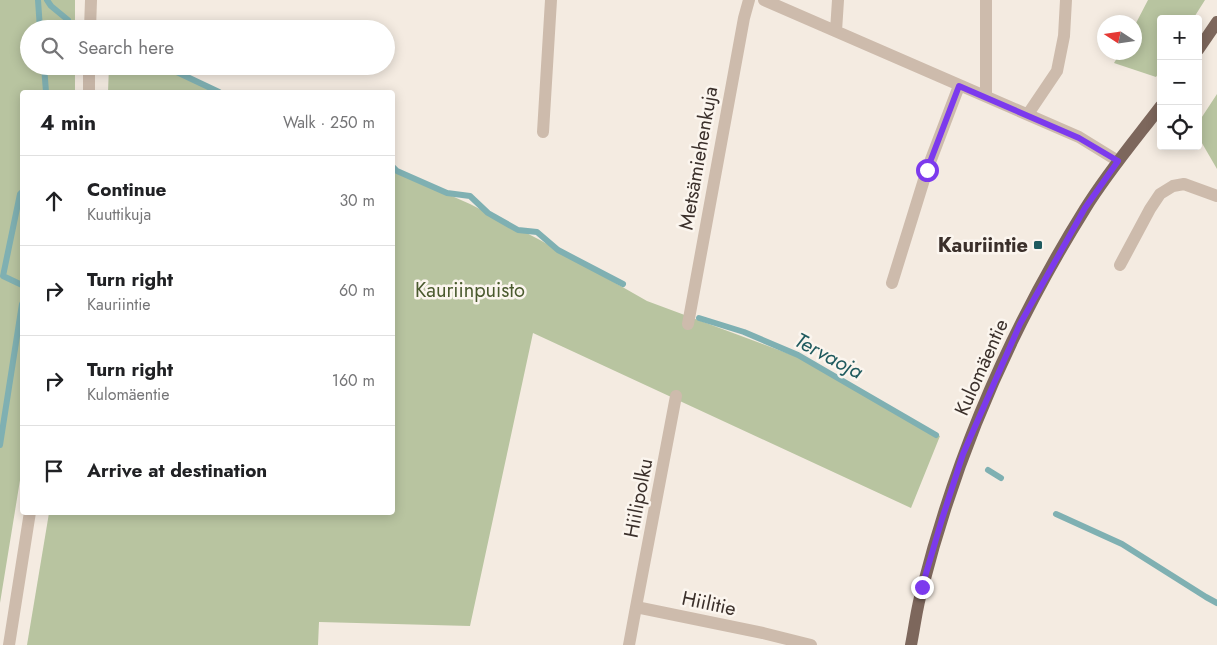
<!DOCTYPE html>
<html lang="en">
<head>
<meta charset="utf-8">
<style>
	body { margin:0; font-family:Jost,sans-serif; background:#f2f2f2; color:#202124 }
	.controls { position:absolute; right:15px; top:15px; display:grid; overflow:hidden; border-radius:5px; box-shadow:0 2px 12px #0003 }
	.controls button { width:45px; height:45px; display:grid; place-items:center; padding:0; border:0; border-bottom:1px solid #e0e0e0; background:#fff; color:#202124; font:25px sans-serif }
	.compass { position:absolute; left:1097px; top:15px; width:45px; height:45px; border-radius:50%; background:#fff; box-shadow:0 2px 12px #0003; rotate:282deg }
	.stop { position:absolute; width:15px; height:15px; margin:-11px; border:4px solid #7c3aed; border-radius:50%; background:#fff }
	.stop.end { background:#7c3aed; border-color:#fff; box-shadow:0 1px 5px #0008 }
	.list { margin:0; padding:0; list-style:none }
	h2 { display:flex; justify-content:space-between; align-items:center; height:65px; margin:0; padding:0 20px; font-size:21px }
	h2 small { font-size:16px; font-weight:400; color:#757577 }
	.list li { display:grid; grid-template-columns:32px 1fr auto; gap:15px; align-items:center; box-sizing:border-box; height:90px; padding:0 20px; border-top:1px solid #e0e0e0 }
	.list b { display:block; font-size:19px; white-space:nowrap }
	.list p { margin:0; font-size:16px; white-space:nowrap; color:#757577 }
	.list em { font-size:16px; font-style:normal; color:#757577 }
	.icon { flex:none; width:28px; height:28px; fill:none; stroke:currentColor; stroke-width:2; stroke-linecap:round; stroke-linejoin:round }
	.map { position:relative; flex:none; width:1217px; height:645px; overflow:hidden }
	.search { position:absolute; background:#fff; box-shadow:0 2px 12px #0003; left:20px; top:20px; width:375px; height:55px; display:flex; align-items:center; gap:12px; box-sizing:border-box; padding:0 18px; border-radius:28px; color:#757577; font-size:19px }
	.panel { position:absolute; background:#fff; box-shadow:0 2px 12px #0003; left:20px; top:90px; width:375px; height:425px; border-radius:5px }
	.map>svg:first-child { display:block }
</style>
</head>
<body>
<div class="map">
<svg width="1217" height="645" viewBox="0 0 1217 645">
	<rect width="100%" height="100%" fill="#f4ebe1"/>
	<!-- green -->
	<path fill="#b8c4a0" d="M0,0H75V29H29V66H75V92H22V468L0,603Z
		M1148,0H1205L1193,19H1161V70L1156,77L1114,63L1120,53L1134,52L1135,25Z
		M109,66H161L218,92H108Z
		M1217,94V169L1199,138L1198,123Z
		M393,170L470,204L540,240L647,301L819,365L940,436L911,508L533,333L470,626L319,622L318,645H27L49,513L392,512Z"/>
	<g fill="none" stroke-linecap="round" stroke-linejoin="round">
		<!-- stream -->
		<path stroke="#7fb0b2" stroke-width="6" d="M38,0L40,29
			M47,0L51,6L68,20
			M44,66L46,92
			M164,66L219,92
			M392,166L397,171L447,193L470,196L488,213L518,230L537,232L558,250L623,284
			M22,192L20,194L3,276L22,285
			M699,318L744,332L798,355L936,435
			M0,445L22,304
			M988,470L1001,478
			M1056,514L1122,544L1206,597L1217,603"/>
		<!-- minor -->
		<path stroke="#cdbbac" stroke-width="12" d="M764,0L1079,137L1118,161
			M90,29L91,0
			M836,31L838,0
			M89,92V66
			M986,96V0
			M1028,114L1057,71L1064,36L1066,0
			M543,132L551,0
			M1120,265L1150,209L1160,194L1173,186L1184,184L1217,196
			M892,283L927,170L959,86
			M688,324L744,18L749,0
			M636,607L676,396
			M9,645L30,512
			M629,645L636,607L763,633L811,645"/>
		<!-- major -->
		<path stroke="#7d675c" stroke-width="12" d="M1198,50L1217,22
			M911,645C915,625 917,605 923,586C957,453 1012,326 1085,209C1107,173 1135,140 1161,106"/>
	</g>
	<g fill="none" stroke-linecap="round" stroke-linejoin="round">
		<!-- route -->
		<path stroke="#7c3aed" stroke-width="6" d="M922,587L942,519L963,454L1020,324L1085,208L1118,161L1079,138L959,86L927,170"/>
	</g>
	<!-- markers -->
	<rect fill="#1f5a5e" stroke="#fbf5ee" stroke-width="2" x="1033" y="240" width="10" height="10" rx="2.5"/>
	<g text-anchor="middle" stroke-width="5" stroke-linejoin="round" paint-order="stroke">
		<!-- street labels -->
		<g font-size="20" fill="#3b302b" stroke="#fbf5ee">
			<text transform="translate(698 158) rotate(-80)" y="7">Metsämiehenkuja</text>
			<text transform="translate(981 367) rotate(-66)" y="7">Kulomäentie</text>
			<text transform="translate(638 498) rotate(-79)" y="7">Hiilipolku</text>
			<text transform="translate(709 603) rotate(12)" y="7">Hiilitie</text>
		</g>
		<!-- poi labels -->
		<g font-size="20" font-weight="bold" fill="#3b302b" stroke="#fbf5ee" text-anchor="end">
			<text x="1028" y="252">Kauriintie</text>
		</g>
		<!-- park labels -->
		<g font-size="20" fill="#4a5a2e" stroke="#fbf5ee">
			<text x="470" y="297">Kauriinpuisto</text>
		</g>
		<!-- water labels -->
		<g font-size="21" font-style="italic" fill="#1f5a5e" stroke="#fbf5ee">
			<text transform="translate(829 356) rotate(28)" y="7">Tervaoja</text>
		</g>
	</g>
</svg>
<div class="controls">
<button>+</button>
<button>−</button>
<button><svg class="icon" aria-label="locate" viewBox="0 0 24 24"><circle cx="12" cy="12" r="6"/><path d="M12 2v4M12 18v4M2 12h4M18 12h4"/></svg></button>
</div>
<svg class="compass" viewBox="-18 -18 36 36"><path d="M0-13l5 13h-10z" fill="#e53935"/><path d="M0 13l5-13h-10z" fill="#757577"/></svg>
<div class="stop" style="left:927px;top:170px"></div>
<div class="stop end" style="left:922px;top:587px"></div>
<div class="search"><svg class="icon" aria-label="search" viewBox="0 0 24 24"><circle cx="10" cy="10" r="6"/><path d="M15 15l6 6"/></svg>Search here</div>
<section class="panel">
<h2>4 min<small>Walk · 250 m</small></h2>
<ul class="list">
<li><svg class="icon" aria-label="ahead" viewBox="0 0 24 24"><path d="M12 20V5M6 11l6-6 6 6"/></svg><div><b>Continue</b><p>Kuuttikuja</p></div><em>30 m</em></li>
<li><svg class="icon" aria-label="right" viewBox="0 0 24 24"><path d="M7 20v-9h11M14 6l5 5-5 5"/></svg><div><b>Turn right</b><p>Kauriintie</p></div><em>60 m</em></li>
<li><svg class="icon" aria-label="right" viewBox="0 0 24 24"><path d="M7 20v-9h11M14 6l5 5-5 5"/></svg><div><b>Turn right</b><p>Kulomäentie</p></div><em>160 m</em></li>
<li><svg class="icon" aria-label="arrive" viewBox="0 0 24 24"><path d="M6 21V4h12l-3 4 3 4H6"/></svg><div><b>Arrive at destination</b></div></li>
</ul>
</section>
</div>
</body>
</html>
